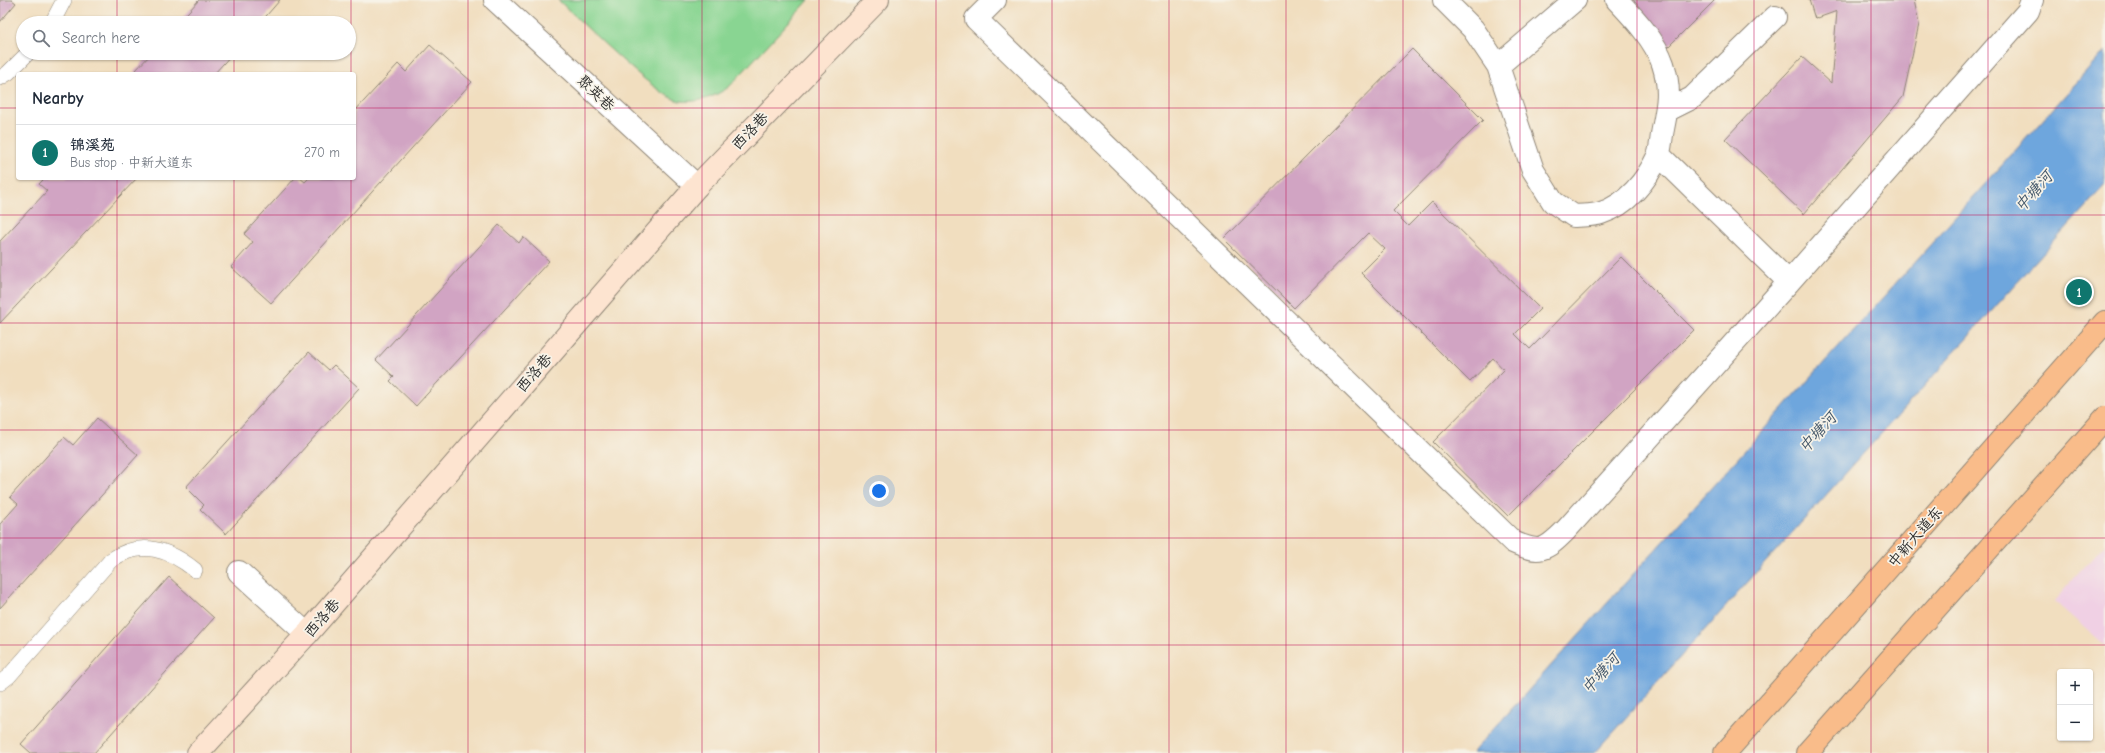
<!DOCTYPE html>
<html lang="en">
<head>
<meta charset="utf-8">
<style>
	body { margin:0; font-family:"Comic Neue","LXGW WenKai TC",sans-serif; background:#f2f2f3; color:#1f2937 }
	.controls { position:absolute; right:12px; bottom:12px; display:grid; overflow:hidden; border-radius:4px; box-shadow:0 1px 3px #0004 }
	.controls button { width:36px; height:36px; display:grid; place-items:center; padding:0; border:0; border-bottom:1px solid #e0e1e3; background:#fff; color:#1f2937; font:20px sans-serif }
	.you { position:absolute; left:879px; top:491px; width:14px; height:14px; margin:-10px; border:3px solid #fff; border-radius:50%; background:#1a73e8; box-shadow:0 0 0 6px #1a73e833 }
	.badge { display:grid; place-items:center; width:26px; height:26px; border-radius:50%; background:#0f766e; color:#fff; font-size:13px; font-weight:700 }
	.pin { position:absolute; translate:-50% -50%; border:2px solid #fff; box-shadow:0 1px 4px #0006 }
	.list { margin:0; padding:0; list-style:none }
	h2 { display:flex; justify-content:space-between; align-items:center; height:52px; margin:0; padding:0 16px; font-size:17px }
	h2 small { font-size:13px; font-weight:400; color:#747a83 }
	.list li { display:grid; grid-template-columns:26px 1fr auto; gap:12px; align-items:center; box-sizing:border-box; height:56px; padding:0 16px; border-top:1px solid #e0e1e3 }
	.list b { display:block; font-size:15px; white-space:nowrap }
	.list p { margin:0; font-size:13px; white-space:nowrap; color:#747a83 }
	.list em { font-size:13px; font-style:normal; color:#747a83 }
	.icon { flex:none; width:22px; height:22px; fill:none; stroke:currentColor; stroke-width:2; stroke-linecap:round; stroke-linejoin:round }
	.map { position:relative; flex:none; width:2105px; height:753px; overflow:hidden }
	.search { position:absolute; background:#fff; box-shadow:0 1px 3px #0004; left:16px; top:16px; width:340px; height:44px; display:flex; align-items:center; gap:10px; box-sizing:border-box; padding:0 14px; border-radius:22px; color:#747a83; font-size:15px }
	.panel { position:absolute; background:#fff; box-shadow:0 1px 3px #0004; left:16px; top:72px; width:340px; height:108px; border-radius:4px }
	.map>svg:first-child { display:block }
</style>
</head>
<body>
<div class="map">
<svg width="2105" height="753" viewBox="0 0 2105 753">
	<rect width="100%" height="100%" fill="#f7f3e8"/>
	<filter id="ink" filterUnits="userSpaceOnUse"><feTurbulence type="fractalNoise" baseFrequency=".025" numOctaves="2"/><feDisplacementMap in="SourceGraphic" scale="8" xChannelSelector="R" yChannelSelector="G"/><feConvolveMatrix kernelMatrix="1 2 1 2 8 2 1 2 1" color-interpolation-filters="sRGB"/></filter>
	<filter id="wash" filterUnits="userSpaceOnUse"><feTurbulence type="fractalNoise" baseFrequency=".012" numOctaves="4" result="noise"/><feDisplacementMap in="SourceGraphic" scale="16" xChannelSelector="R" yChannelSelector="G"/><feGaussianBlur stdDeviation="0.9" result="paint"/><feColorMatrix in="noise" values="0 0 0 0 0 0 0 0 0 0 0 0 0 0 0 0 0 1.4 0 .05"/><feComposite in="paint" operator="in"/></filter>
	<g filter="url(#wash)">
		<rect width="100%" height="100%" fill="#f1debf"/>
		<!-- built -->
		<path fill="#f0d0e4" d="M2105,544V646L2054,601Z"/>
		<!-- green -->
		<path fill="#89d592" stroke="#5a805e" d="M558,0H809L729,87C714,97 700,103 680,101C657,98 579,19 558,0Z"/>
		<!-- water -->
		<path fill="#6ea6dd" stroke="#4c6884" d="M2105,51V185L1594,753H1472Z"/>
		<g id="blocks">
			<!-- building -->
			<path fill="#d1a4c3" d="M0,0H12L16,3L0,22Z
				M199,0H280L260,23H178Z
				M1617,0H1715L1666,49Z
				M1809,0H1914L1919,24L1903,97L1804,214L1725,139L1802,57L1831,83L1837,11L1815,19Z
				M430,45L472,82L271,303L231,267L253,242L244,234L295,178H300L305,182L309,178H354V112L398,64L406,72Z
				M1412,49L1483,120L1393,211L1408,226L1432,202L1540,309L1515,334L1530,349L1621,257L1694,330L1508,516L1433,442L1504,370L1493,358L1470,382L1361,273L1385,249L1368,233L1294,308L1224,239Z
				M152,53H233L214,74H136L134,72Z
				M45,178H137L0,323V241L47,191L39,184Z
				M499,225L519,243L523,237L549,261L416,406L390,381L394,377L376,360Z
				M309,352L329,370L334,365L359,388L226,534L200,509L204,505L186,487Z
				M97,418L138,455L0,608V524L18,504L10,497L64,437L73,445Z
				M169,577L214,618L94,753H31L21,744Z"/>
		</g>
	</g>
	<g filter="url(#ink)">
		<use href="#blocks" fill-opacity="0" stroke="#8e8475" stroke-width="1"/>
		<g fill="none" stroke-linecap="round" stroke-linejoin="round">
			<defs>
				<path id="lane" d="M52,23L64,0
					M0,78L8,73L28,53
					M0,683L9,676L111,560C141,539 169,549 195,570"/>
				<path id="street" d="M495,0L697,186
					M995,0L976,19L1513,542C1540,554 1545,551 1566,530L1789,282L2028,11L2032,0
					M1444,0L1473,29L1498,66L1533,170L1553,202L1574,216C1583,215 1593,216 1601,213C1627,205 1647,180 1658,156C1661,149 1661,138 1663,129C1668,104 1671,89 1663,64C1655,40 1634,18 1617,0
					M1498,66L1575,0
					M1668,110L1692,98L1775,17
					M1659,155L1789,282
					M239,572L307,634"/>
				<path id="secondary" d="M198,753L307,634L697,186L878,0"/>
				<path id="primary" d="M1725,753L2105,322
					M1807,753L2105,418"/>
			</defs>
			<!-- lane casing -->
			<use href="#lane" stroke="#8e8475" stroke-width="16"/>
			<!-- street casing -->
			<use href="#street" stroke="#8e8475" stroke-width="24"/>
			<!-- secondary casing -->
			<use href="#secondary" stroke="#8e8475" stroke-width="24"/>
			<!-- primary casing -->
			<use href="#primary" stroke="#8e8475" stroke-width="24"/>
			<!-- lane -->
			<use href="#lane" stroke="#fff" stroke-width="15"/>
			<!-- street -->
			<use href="#street" stroke="#fff" stroke-width="22"/>
			<!-- secondary -->
			<use href="#secondary" stroke="#fde4d0" stroke-width="22"/>
			<!-- primary -->
			<use href="#primary" stroke="#f9bc8a" stroke-width="22"/>
		</g>
	</g>
	<!-- grid -->
	<path fill="none" stroke="#c2185b" stroke-width="1" stroke-opacity="0.55" d="M117,0V23M234,0V23M351,0V74M468,0V753M585,0V753M702,0V753M819,0V753M936,0V753M1052,0V753M1169,0V753M1286,0V753M1403,0V753M1520,0V753M1637,0V753M1754,0V753M1871,0V753M1988,0V753M117,53V74M234,53V74M0,108H18M354,108H2105M117,178V753M234,178V753M351,178V753M0,215H2105M0,323H2105M0,430H2105M0,538H2105M0,645H2105"/>
	<g text-anchor="middle" stroke-width="3.5" stroke-linejoin="round" paint-order="stroke">
		<!-- street labels -->
		<g font-size="15" fill="#2b2b2b" stroke="#f7f3e8">
			<text transform="translate(596 93) rotate(43)" y="5">聚英巷</text>
			<text transform="translate(750 131) rotate(-46)" y="5">西洛巷</text>
			<text transform="translate(534 373) rotate(-49)" y="5">西洛巷</text>
			<text transform="translate(1915 537) rotate(-49)" y="5">中新大道东</text>
			<text transform="translate(322 618) rotate(-49)" y="5">西洛巷</text>
		</g>
		<!-- water labels -->
		<g font-size="16" font-style="italic" fill="#425669" stroke="#f7f3e8">
			<text transform="translate(2033 191) rotate(-48)" y="6">中塘河</text>
			<text transform="translate(1817 432) rotate(-48)" y="6">中塘河</text>
			<text transform="translate(1600 673) rotate(-48)" y="6">中塘河</text>
		</g>
	</g>
</svg>
<div class="controls">
<button>+</button>
<button>−</button>
</div>
<div class="you"></div>
<div class="pin badge" style="left:2079px;top:292px">1</div>
<div class="search"><svg class="icon" aria-label="search" viewBox="0 0 24 24"><circle cx="10" cy="10" r="6"/><path d="M15 15l6 6"/></svg>Search here</div>
<section class="panel">
<h2>Nearby<small></small></h2>
<ul class="list">
<li><span class="badge">1</span><div><b>锦溪苑</b><p>Bus stop · 中新大道东</p></div><em>270 m</em></li>
</ul>
</section>
</div>
</body>
</html>
